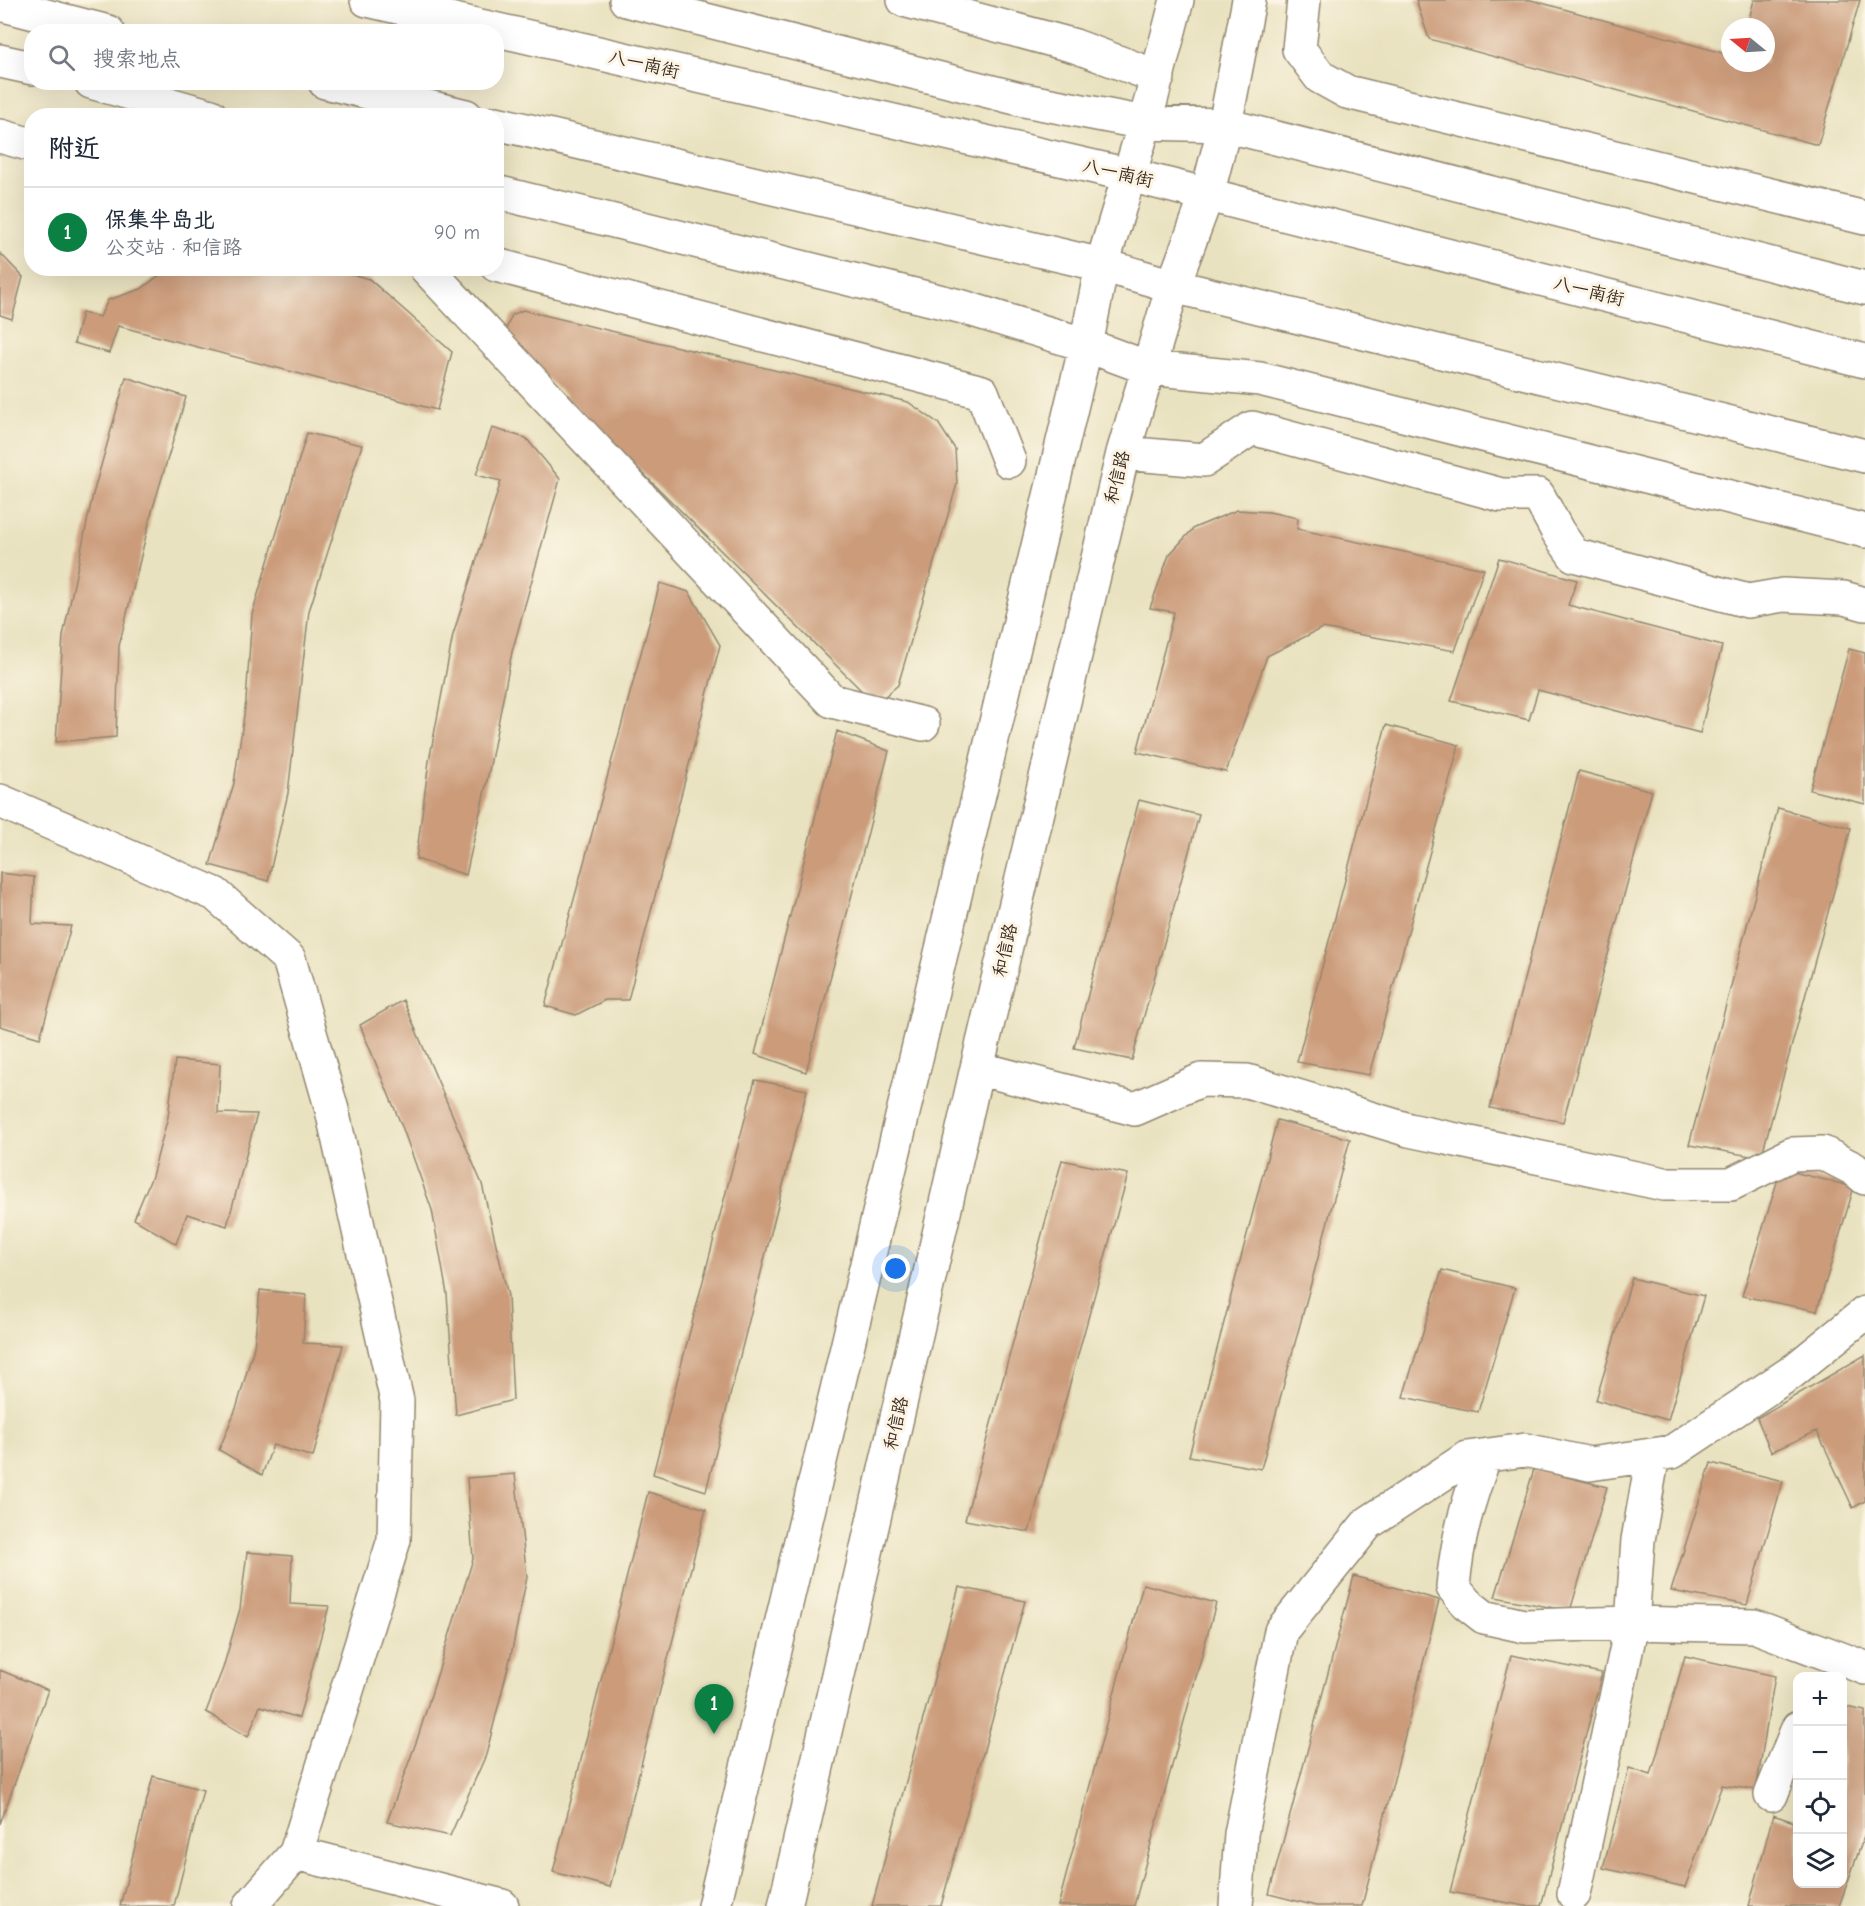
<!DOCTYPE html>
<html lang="zh">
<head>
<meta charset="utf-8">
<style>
	body { margin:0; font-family:"Comic Neue","LXGW WenKai TC",sans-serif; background:#f2f2f3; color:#1f2937 }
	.controls { position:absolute; right:18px; bottom:18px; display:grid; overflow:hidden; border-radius:12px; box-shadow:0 6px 24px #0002 }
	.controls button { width:54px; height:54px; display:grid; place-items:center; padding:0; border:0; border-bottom:2px solid #e0e1e3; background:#fff; color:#1f2937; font:30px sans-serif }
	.compass { position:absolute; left:1721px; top:18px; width:54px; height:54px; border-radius:50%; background:#fff; box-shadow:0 6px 24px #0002; rotate:288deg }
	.you { position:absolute; left:896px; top:1269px; width:21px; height:21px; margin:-15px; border:4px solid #fff; border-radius:50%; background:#1a73e8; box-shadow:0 0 0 9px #1a73e833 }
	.badge { display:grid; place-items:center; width:39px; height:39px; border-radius:50%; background:#0b8043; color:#fff; font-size:20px; font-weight:700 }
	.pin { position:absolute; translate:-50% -50px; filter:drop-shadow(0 2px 3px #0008) }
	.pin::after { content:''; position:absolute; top:32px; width:21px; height:18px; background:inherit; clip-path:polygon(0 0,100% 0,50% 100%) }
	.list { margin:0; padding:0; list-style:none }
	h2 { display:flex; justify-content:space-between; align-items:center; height:78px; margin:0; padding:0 24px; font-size:26px }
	h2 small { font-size:20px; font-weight:400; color:#747a83 }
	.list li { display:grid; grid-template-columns:39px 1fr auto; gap:18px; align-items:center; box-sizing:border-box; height:90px; padding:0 24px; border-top:2px solid #e0e1e3 }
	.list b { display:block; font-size:22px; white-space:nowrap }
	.list p { margin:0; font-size:20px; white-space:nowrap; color:#747a83 }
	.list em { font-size:20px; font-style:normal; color:#747a83 }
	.icon { flex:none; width:33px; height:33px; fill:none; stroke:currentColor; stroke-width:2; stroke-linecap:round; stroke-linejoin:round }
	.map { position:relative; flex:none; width:1865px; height:1906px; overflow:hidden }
	.search { position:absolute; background:#fff; box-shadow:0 6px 24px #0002; left:24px; top:24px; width:480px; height:66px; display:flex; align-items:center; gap:15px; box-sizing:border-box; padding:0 21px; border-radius:24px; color:#747a83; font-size:22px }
	.panel { position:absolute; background:#fff; box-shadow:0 6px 24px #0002; left:24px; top:108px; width:480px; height:168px; border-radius:24px }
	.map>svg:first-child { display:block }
</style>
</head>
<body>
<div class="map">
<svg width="1865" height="1906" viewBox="0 0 1865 1906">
	<rect width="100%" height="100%" fill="#fcf5e5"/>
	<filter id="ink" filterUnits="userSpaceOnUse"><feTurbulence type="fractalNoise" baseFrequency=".0167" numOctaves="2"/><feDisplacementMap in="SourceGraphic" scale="12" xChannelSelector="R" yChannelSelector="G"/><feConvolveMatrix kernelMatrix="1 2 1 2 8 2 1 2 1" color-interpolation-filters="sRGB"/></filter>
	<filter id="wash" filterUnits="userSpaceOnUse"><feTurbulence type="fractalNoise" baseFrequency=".008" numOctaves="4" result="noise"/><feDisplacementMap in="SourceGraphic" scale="24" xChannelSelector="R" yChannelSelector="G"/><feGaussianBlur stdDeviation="1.35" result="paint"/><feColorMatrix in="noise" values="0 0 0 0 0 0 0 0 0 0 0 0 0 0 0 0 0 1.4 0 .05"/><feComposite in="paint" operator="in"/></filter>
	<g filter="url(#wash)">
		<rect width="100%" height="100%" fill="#e9e2c0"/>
		<g id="blocks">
			<!-- building -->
			<path fill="#cb9b7a" d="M1416,0H1531L1730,55V63H1766V27H1747L1754,0H1860L1818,145L1429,39Z
				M0,253L23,277L12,319L0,315Z
				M169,268H330L369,279L452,352L437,410L118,326L109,353L74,343L82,313L100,317L108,300L141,289Z
				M523,310L908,402L938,423L955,449L957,484L898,685L884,697L870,699L508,339L507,327L512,315Z
				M126,377L186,397L152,511L119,646L116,737L56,742L63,636L93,494Z
				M492,428L526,438L560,479L512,652L487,781L466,875L416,859L429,761L453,635L501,481L476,475Z
				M307,433L362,445L309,611L288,793L268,881L210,865L234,783L246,701L252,614Z
				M1237,510L1269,512L1298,518L1297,529L1484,569L1455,651L1322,628L1267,656L1226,772L1137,752L1174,612L1150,608L1169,555L1194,528Z
				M1499,558L1577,580L1568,605L1722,646L1700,733L1538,690L1529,720L1451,701Z
				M660,583L689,592L720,645L628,1000H605L576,1015L545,1006Z
				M1849,649L1865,653V804L1810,790Z
				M1386,725L1459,745L1369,1075L1297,1062Z
				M837,731L889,751L806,1072L755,1054Z
				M1579,771L1652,791L1563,1122L1490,1108Z
				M1139,800L1199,815L1132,1060L1074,1048Z
				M1778,808L1851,828L1761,1158L1689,1145Z
				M0,873L34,877L32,924L71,926L40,1038L0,1026Z
				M403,1000L482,1184L508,1296L513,1400L456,1415L447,1294L432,1210L403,1129L360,1025Z
				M175,1060L220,1064L218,1113L257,1114L227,1226L187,1214L176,1244L134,1219L152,1176L168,1117Z
				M755,1080L807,1090L706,1491L653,1474Z
				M1277,1120L1350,1139L1261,1469L1189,1456Z
				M1062,1160L1128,1174L1029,1532L965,1520Z
				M1781,1169L1854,1187L1817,1311L1742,1296Z
				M1442,1270L1515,1288L1478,1412L1403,1397Z
				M1632,1278L1704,1296L1668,1420L1596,1400Z
				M260,1290L306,1295L303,1343L343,1345L313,1457L273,1445L262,1475L219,1450L237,1406L254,1347Z
				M1865,1355V1501L1853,1508L1817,1431L1771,1452L1757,1418Z
				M1711,1463L1783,1481L1747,1605L1671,1591Z
				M1534,1469L1607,1487L1570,1611L1495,1597Z
				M515,1474L527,1577L511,1655L486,1755L450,1836L387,1822L418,1737L473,1559L467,1478Z
				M648,1492L706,1509L610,1887L553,1872Z
				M247,1552L292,1556L290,1604L329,1606L299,1718L260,1706L248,1737L206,1712L223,1668L240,1609Z
				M1354,1576L1439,1600L1362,1906H1316L1269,1894Z
				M1143,1584L1216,1603L1134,1906H1058Z
				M959,1587L1025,1601L941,1906H872Z
				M1511,1655L1602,1673L1541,1906H1525L1450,1892Z
				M1685,1656L1775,1676L1756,1790L1722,1785L1685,1887L1603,1868L1629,1768L1651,1775Z
				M0,1670L48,1690L0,1824Z
				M1842,1706L1865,1711V1834L1839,1906H1749L1773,1815L1794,1822L1798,1813V1884H1842Z
				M153,1776L203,1790L174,1906H120Z"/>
		</g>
	</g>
	<g filter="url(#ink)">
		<use href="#blocks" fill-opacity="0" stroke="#92866f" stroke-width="1.5"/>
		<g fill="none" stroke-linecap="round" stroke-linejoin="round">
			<defs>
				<path id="minor" d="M626,0L1024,100L1145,123L1225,125L1865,288
					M904,0L1075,46L1158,77
					M1304,0L1299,49L1320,77L1347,92L1865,218
					M0,61L32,68
					M91,82L211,116
					M0,136L32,145
					M496,192L963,307L1086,345L1148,368L1260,379L1865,531
					M496,265L982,392L1009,461
					M426,268L832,701L923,724
					M1123,453L1204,460L1252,428L1501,495H1538L1558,532L1574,555L1748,601L1783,595L1844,598L1865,604
					M0,801L215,894L289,959L332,1110L397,1401L394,1540L296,1853L250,1906
					M977,1068L1135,1109L1201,1080L1247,1081L1409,1130L1664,1184H1731L1792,1154L1823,1153L1854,1169L1865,1178
					M1485,1456C1468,1501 1457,1538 1453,1587L1466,1603L1484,1617L1524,1626L1632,1623L1754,1626L1865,1668
					M1771,1795L1798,1728
					M296,1853L502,1906
					M1574,1894L1632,1623L1638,1540L1653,1455
					M714,1906L1086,345L1102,265L1145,123L1177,0
					M785,1906L977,1068L1123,453L1173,286L1207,195L1225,125L1249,0
					M1236,1906L1241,1834L1281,1631L1368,1523L1467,1458L1525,1450L1590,1464L1672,1452L1792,1372L1865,1313"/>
				<path id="major" d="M367,0L1129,175L1865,361
					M0,4L108,32
					M325,82L466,116
					M496,123L1102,265L1173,286L1865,456"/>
			</defs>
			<!-- minor casing -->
			<use href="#minor" stroke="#92866f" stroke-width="36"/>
			<!-- major casing -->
			<use href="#major" stroke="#92866f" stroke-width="36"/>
			<!-- minor -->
			<use href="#minor" stroke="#fff" stroke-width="33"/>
			<!-- major -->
			<use href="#major" stroke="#fff" stroke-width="33"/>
		</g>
	</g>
	<g text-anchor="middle" stroke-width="6" stroke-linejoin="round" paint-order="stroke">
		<!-- street labels -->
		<g font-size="18" fill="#3b2a1e" stroke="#fcf5e5">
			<text transform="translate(644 64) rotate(13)" y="6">八一南街</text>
			<text transform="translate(1118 173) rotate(13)" y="6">八一南街</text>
			<text transform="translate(1589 291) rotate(14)" y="6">八一南街</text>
			<text transform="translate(1117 477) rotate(-76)" y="6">和信路</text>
			<text transform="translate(1005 950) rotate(-77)" y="6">和信路</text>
			<text transform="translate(896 1423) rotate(-77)" y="6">和信路</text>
		</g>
	</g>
</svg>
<div class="controls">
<button>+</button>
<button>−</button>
<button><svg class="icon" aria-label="locate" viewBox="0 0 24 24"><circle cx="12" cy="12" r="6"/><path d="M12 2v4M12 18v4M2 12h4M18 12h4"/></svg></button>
<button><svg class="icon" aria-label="layers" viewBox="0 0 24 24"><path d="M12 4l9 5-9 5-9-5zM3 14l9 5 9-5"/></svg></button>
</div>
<svg class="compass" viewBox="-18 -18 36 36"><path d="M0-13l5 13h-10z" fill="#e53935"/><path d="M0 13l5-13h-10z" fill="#747a83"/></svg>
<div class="you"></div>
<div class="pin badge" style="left:714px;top:1734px">1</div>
<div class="search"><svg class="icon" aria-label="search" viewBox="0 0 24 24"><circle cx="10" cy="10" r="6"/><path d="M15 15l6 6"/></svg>搜索地点</div>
<section class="panel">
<h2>附近<small></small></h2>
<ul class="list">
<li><span class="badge">1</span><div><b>保集半岛北</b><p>公交站 · 和信路</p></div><em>90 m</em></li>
</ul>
</section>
</div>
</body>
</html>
